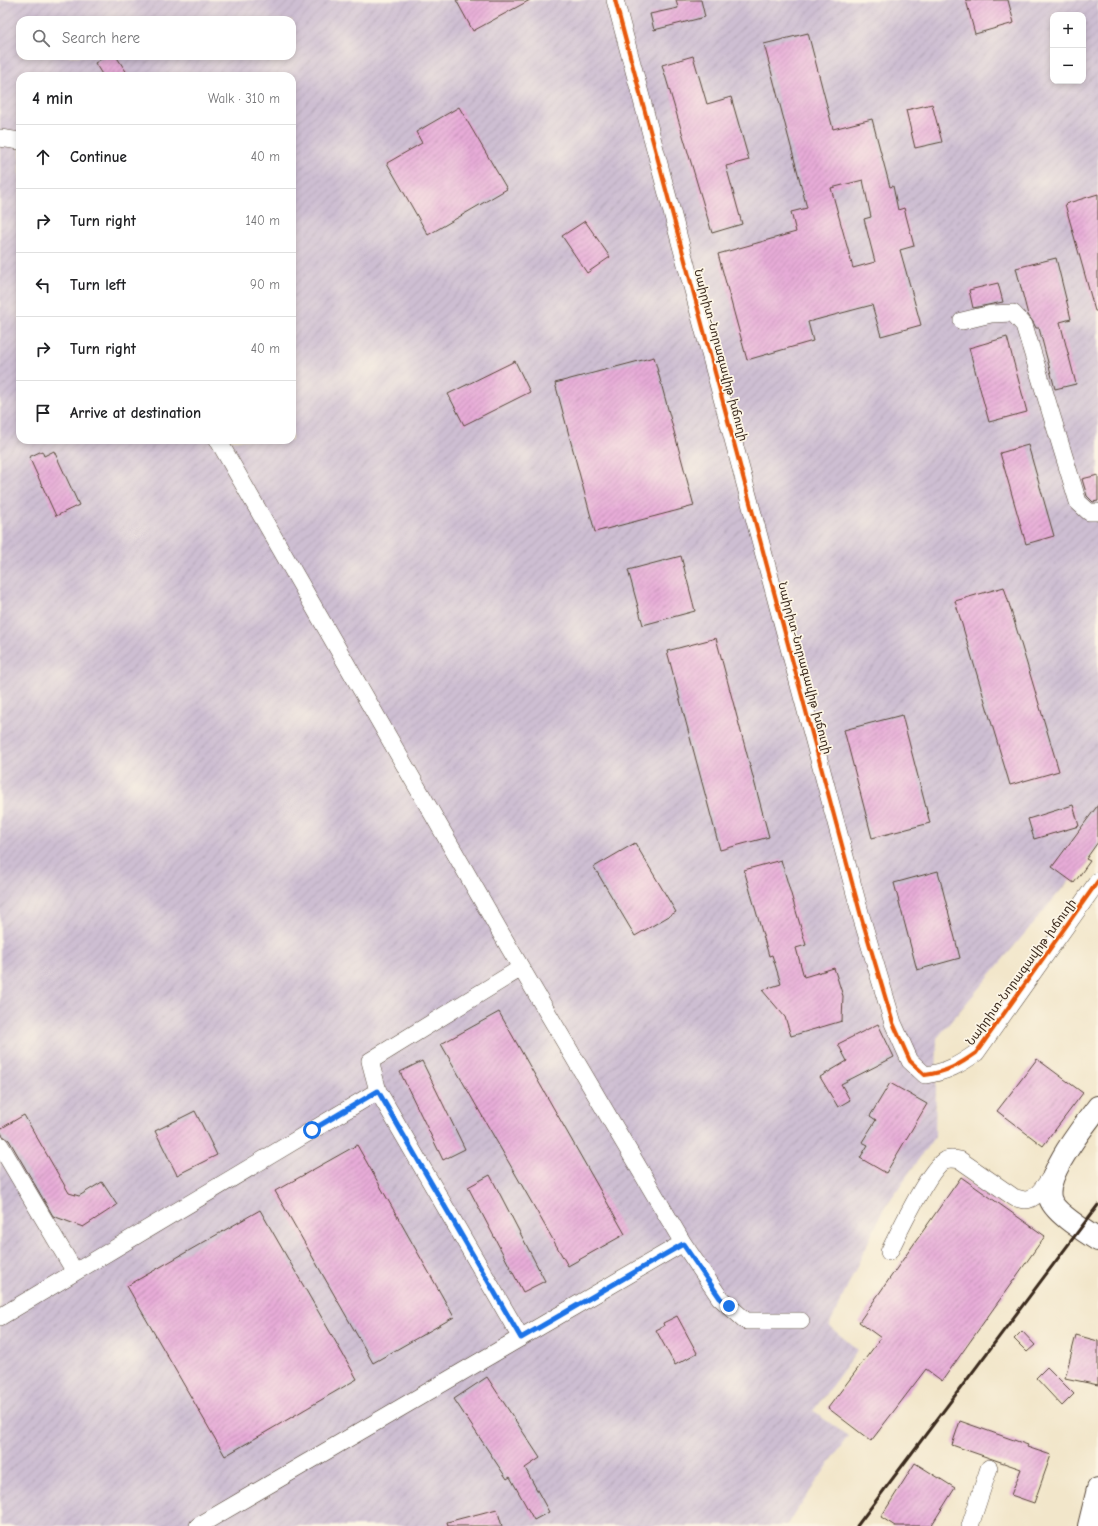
<!DOCTYPE html>
<html lang="en">
<head>
<meta charset="utf-8">
<style>
	body { margin:0; font-family:"Comic Neue","Noto Sans Armenian",sans-serif; background:#f2f2f2; color:#202124 }
	.controls { position:absolute; right:12px; top:12px; display:grid; overflow:hidden; border-radius:8px; box-shadow:0 2px 6px #0003 }
	.controls button { width:36px; height:36px; display:grid; place-items:center; padding:0; border:0; border-bottom:1px solid #e0e0e0; background:#fff; color:#202124; font:20px sans-serif }
	.stop { position:absolute; width:12px; height:12px; margin:-9px; border:3px solid #1a73e8; border-radius:50%; background:#fff }
	.stop.end { background:#1a73e8; border-color:#fff; box-shadow:0 1px 4px #0008 }
	.list { margin:0; padding:0; list-style:none }
	h2 { display:flex; justify-content:space-between; align-items:center; height:52px; margin:0; padding:0 16px; font-size:17px }
	h2 small { font-size:13px; font-weight:400; color:#757577 }
	.list li { display:grid; grid-template-columns:26px 1fr auto; gap:12px; align-items:center; box-sizing:border-box; height:64px; padding:0 16px; border-top:1px solid #e0e0e0 }
	.list b { display:block; font-size:15px; white-space:nowrap }
	.list em { font-size:13px; font-style:normal; color:#757577 }
	.icon { flex:none; width:22px; height:22px; fill:none; stroke:currentColor; stroke-width:2; stroke-linecap:round; stroke-linejoin:round }
	.map { position:relative; flex:none; width:1098px; height:1526px; overflow:hidden }
	.search { position:absolute; background:#fff; box-shadow:0 2px 6px #0003; left:16px; top:16px; width:280px; height:44px; display:flex; align-items:center; gap:10px; box-sizing:border-box; padding:0 14px; border-radius:12px; color:#757577; font-size:15px }
	.panel { position:absolute; background:#fff; box-shadow:0 2px 6px #0003; left:16px; top:72px; width:280px; height:372px; border-radius:12px }
	.map>svg:first-child { display:block }
</style>
</head>
<body>
<div class="map">
<svg width="1098" height="1526" viewBox="0 0 1098 1526">
	<defs>
		<pattern id="industrial-furrows" width="10" height="10" patternUnits="userSpaceOnUse"><rect width="10" height="10" fill="#cdbed2"/><path d="M-1 1l2-2M0 10L10 0M9 11l2-2" fill="none" stroke="#b1a3b4"/></pattern>
		<pattern id="building-hatch" width="6" height="6" patternUnits="userSpaceOnUse"><rect width="6" height="6" fill="#e7acd8"/><path d="M-1 1l2-2M0 6l6-6M5 7l2-2" fill="none" stroke="#bc8caf"/></pattern>
	</defs>
	<rect width="100%" height="100%" fill="#fcf5e5"/>
	<filter id="ink" filterUnits="userSpaceOnUse"><feTurbulence type="fractalNoise" baseFrequency=".025" numOctaves="2"/><feDisplacementMap in="SourceGraphic" scale="8" xChannelSelector="R" yChannelSelector="G"/><feConvolveMatrix kernelMatrix="1 2 1 2 8 2 1 2 1" color-interpolation-filters="sRGB"/></filter>
	<filter id="wash" filterUnits="userSpaceOnUse"><feTurbulence type="fractalNoise" baseFrequency=".012" numOctaves="4" result="noise"/><feDisplacementMap in="SourceGraphic" scale="16" xChannelSelector="R" yChannelSelector="G"/><feGaussianBlur stdDeviation="0.9" result="paint"/><feColorMatrix in="noise" values="0 0 0 0 0 0 0 0 0 0 0 0 0 0 0 0 0 1.4 0 .05"/><feComposite in="paint" operator="in"/></filter>
	<g filter="url(#wash)">
		<rect width="100%" height="100%" fill="#f2e6ca"/>
		<!-- industrial -->
		<path fill="url(#industrial-furrows)" fill-rule="evenodd" d="M0,0H1098V846L937,1038L935,1136L883,1210L829,1326L858,1350L813,1411L848,1436L786,1526H0ZM1053,15H1083V81H1053ZM20,20H292V56H20ZM20,76H292V440H20Z"/>
		<g id="blocks">
			<!-- building -->
			<path fill="url(#building-hatch)" fill-rule="evenodd" d="M456,0H530L473,31Z
				M676,0H701L705,17L654,30L650,14L678,8Z
				M966,0H1008L1014,23L975,34Z
				M808,33L833,129L872,119L890,187L893,186L898,210L904,208L914,246L900,250L921,325L881,336L872,305L808,322L813,341L747,360L718,254L796,232L791,212L807,208L764,44ZM863,180L871,217L864,219L875,262L853,268L831,188Z
				M106,56H116L129,76H103L95,63Z
				M693,56L707,104L731,97L749,160L726,166L742,224L712,233L662,65Z
				M932,104L942,142L915,148L906,110Z
				M459,107L507,189L428,235L387,163L422,143L416,132Z
				M1098,194V311H1095L1065,204Z
				M585,221L610,257L587,273L562,236Z
				M1056,258L1071,319L1060,322L1076,384L1055,389L1039,328H1036L1033,322L1028,315L1016,268Z
				M998,283L1003,302L973,308L969,290Z
				M1007,337L1027,412L989,422L969,348Z
				M654,357L694,506L595,532L555,383Z
				M515,361L530,392L464,425L448,394Z
				M1028,445L1054,536L1026,544L1000,453Z
				M42,451L44,456L54,451L79,505L56,516L29,457Z
				M1098,475V501L1093,502L1087,496L1082,479Z
				M681,556L695,611L643,625L628,570Z
				M1004,587L1059,771L1010,785L955,601Z
				M716,638L769,837L720,850L667,651Z
				M902,715L930,823L872,838L844,730Z
				M1073,805L1079,826L1034,839L1028,819Z
				M1098,805V842L1086,859L1090,861L1074,883L1052,867Z
				M635,843L676,912L635,936L594,867Z
				M781,860L806,945L796,948L804,977L834,968L843,996L842,1021L791,1036L785,1017L762,990L781,984L772,955L769,956L744,870Z
				M938,871L960,958L917,970L894,883Z
				M499,1012L625,1234L568,1266L441,1044Z
				M878,1024L894,1057L841,1084L850,1100L838,1107L820,1077L847,1061L838,1044Z
				M1037,1059L1083,1093L1043,1146L997,1111Z
				M422,1061L465,1149L443,1160L400,1072Z
				M890,1083L927,1104L886,1173L860,1158L868,1145L862,1142L876,1120L870,1116Z
				M195,1111L217,1155L177,1175L155,1131Z
				M24,1115L69,1193L79,1196L102,1182L117,1205L83,1227L53,1216L9,1140L3,1136L0,1131V1129Z
				M357,1145L454,1317L373,1363L275,1191Z
				M490,1175L545,1281L523,1292L468,1187Z
				M961,1177L1045,1236L942,1381L926,1369L871,1441L828,1408L881,1338L859,1322Z
				M260,1210L357,1379L225,1456L127,1286Z
				M677,1316L697,1353L675,1365L656,1330L664,1326L663,1323Z
				M1022,1331L1035,1345L1027,1352L1014,1339Z
				M1076,1335L1098,1341V1385L1065,1378Z
				M1047,1367L1074,1394L1062,1406L1036,1378Z
				M487,1377L540,1458L525,1468L549,1512L534,1520L510,1477L507,1479L454,1399Z
				M960,1421L1028,1445L1027,1447L1051,1455L1034,1503L1011,1495L1021,1469L952,1445Z
				M915,1463L955,1488L931,1526H895L881,1517Z
				M497,1509L502,1526H448L447,1522Z"/>
		</g>
	</g>
	<g filter="url(#ink)">
		<use href="#blocks" fill-opacity="0" stroke="#564638" stroke-width="1"/>
		<g fill="none" stroke-linecap="round" stroke-linejoin="round">
			<defs>
				<path id="minor" d="M615,0L861,916L893,1023L910,1061L925,1075C947,1072 959,1065 976,1053L1098,881
					M0,138L20,141
					M962,321L991,314L1013,313L1024,325L1078,502L1089,512H1098
					M218,440L510,949L683,1243L720,1298L746,1321H801
					M0,1145L75,1272
					M889,1252C898,1234 929,1168 945,1160C950,1158 955,1159 960,1160L1015,1198C1018,1198 1022,1200 1025,1200C1037,1200 1046,1183 1053,1174
					M0,1317L378,1091
					M521,1338L378,1091L370,1061L521,968
					M198,1526L683,1243
					M970,1526L989,1468"/>
				<path id="major" d="M1098,1107C1084,1125 1045,1175 1050,1198C1053,1212 1086,1232 1098,1240
					M1089,1526L1098,1489"/>
			</defs>
			<!-- minor casing -->
			<use href="#minor" stroke="#564638" stroke-width="18"/>
			<!-- major casing -->
			<use href="#major" stroke="#564638" stroke-width="24"/>
			<!-- minor -->
			<use href="#minor" stroke="#fff" stroke-width="17"/>
			<!-- major -->
			<use href="#major" stroke="#fff" stroke-width="22"/>
			<!-- rail -->
			<path stroke="#3b2a1e" stroke-width="3" d="M857,1526L1098,1205"/>
			<defs>
				<path id="cycleway" d="M615,0L861,916L893,1023L910,1061L925,1075C947,1072 959,1065 976,1053L1098,881"/>
			</defs>
			<!-- cycleway casing -->
			<use href="#cycleway" stroke="#fcf5e5" stroke-width="6"/>
			<!-- cycleway -->
			<use href="#cycleway" stroke="#e8590c" stroke-width="4"/>
		</g>
	</g>
	<g fill="none" stroke-linecap="round" stroke-linejoin="round" filter="url(#ink)">
		<!-- route -->
		<path stroke="#1a73e8" stroke-width="5" d="M312,1130L378,1091L521,1338L683,1244L720,1298L729,1306"/>
	</g>
	<g text-anchor="middle" stroke-width="3.5" stroke-linejoin="round" paint-order="stroke">
		<!-- street labels -->
		<g font-size="12" fill="#3b2a1e" stroke="#fcf5e5">
			<text transform="translate(721 355) rotate(75)" y="4">Նաիրիտ-Նորագավիթ խճուղի</text>
			<text transform="translate(805 668) rotate(75)" y="4">Նաիրիտ-Նորագավիթ խճուղի</text>
			<text transform="translate(1021 972) rotate(-54)" y="4">Նաիրիտ-Նորագավիթ խճուղի</text>
		</g>
	</g>
</svg>
<div class="controls">
<button>+</button>
<button>−</button>
</div>
<div class="stop" style="left:312px;top:1130px"></div>
<div class="stop end" style="left:729px;top:1306px"></div>
<div class="search"><svg class="icon" aria-label="search" viewBox="0 0 24 24"><circle cx="10" cy="10" r="6"/><path d="M15 15l6 6"/></svg>Search here</div>
<section class="panel">
<h2>4 min<small>Walk · 310 m</small></h2>
<ul class="list">
<li><svg class="icon" aria-label="ahead" viewBox="0 0 24 24"><path d="M12 20V5M6 11l6-6 6 6"/></svg><div><b>Continue</b></div><em>40 m</em></li>
<li><svg class="icon" aria-label="right" viewBox="0 0 24 24"><path d="M7 20v-9h11M14 6l5 5-5 5"/></svg><div><b>Turn right</b></div><em>140 m</em></li>
<li><svg class="icon" aria-label="left" viewBox="0 0 24 24"><path d="M17 20v-9H6M10 6l-5 5 5 5"/></svg><div><b>Turn left</b></div><em>90 m</em></li>
<li><svg class="icon" aria-label="right" viewBox="0 0 24 24"><path d="M7 20v-9h11M14 6l5 5-5 5"/></svg><div><b>Turn right</b></div><em>40 m</em></li>
<li><svg class="icon" aria-label="arrive" viewBox="0 0 24 24"><path d="M6 21V4h12l-3 4 3 4H6"/></svg><div><b>Arrive at destination</b></div></li>
</ul>
</section>
</div>
</body>
</html>
